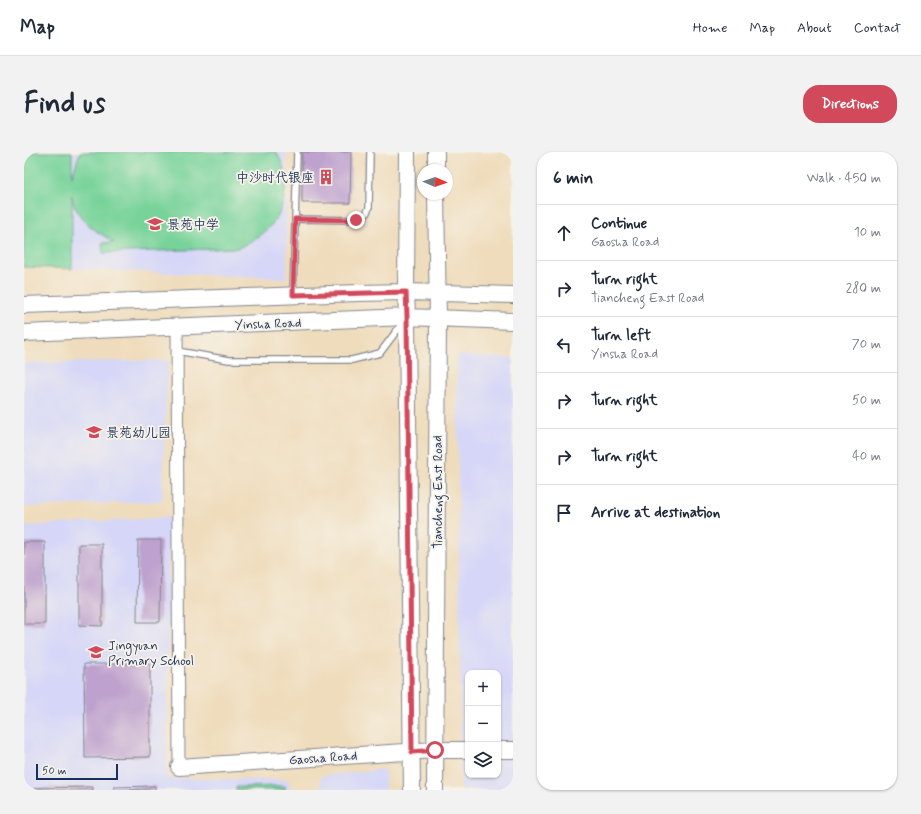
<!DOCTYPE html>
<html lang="en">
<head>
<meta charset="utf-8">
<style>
	body { margin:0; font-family:Mynerve,"LXGW WenKai TC",sans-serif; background:#f2f2f3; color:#1f2937 }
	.controls { position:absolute; right:12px; bottom:12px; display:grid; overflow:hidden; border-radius:8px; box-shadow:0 1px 3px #0004 }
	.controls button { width:36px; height:36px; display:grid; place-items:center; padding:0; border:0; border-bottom:1px solid #e0e1e3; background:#fff; color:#1f2937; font:20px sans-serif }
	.compass { position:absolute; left:393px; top:12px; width:36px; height:36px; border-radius:50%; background:#fff; box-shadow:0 1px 3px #0004; rotate:92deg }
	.scale { position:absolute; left:12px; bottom:10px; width:82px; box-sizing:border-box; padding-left:4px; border:2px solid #1b2f5e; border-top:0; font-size:11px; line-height:14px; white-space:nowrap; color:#1b2f5e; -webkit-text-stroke:3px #f7f3e8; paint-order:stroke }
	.stop { position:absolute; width:12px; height:12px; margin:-9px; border:3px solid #d1495b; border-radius:50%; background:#fff }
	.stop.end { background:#d1495b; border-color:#fff; box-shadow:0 1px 4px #0008 }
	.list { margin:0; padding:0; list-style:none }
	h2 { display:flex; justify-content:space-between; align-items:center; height:52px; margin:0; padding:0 16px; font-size:17px }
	h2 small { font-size:13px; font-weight:400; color:#747a83 }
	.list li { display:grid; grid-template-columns:26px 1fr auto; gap:12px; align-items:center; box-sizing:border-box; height:56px; padding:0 16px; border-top:1px solid #e0e1e3 }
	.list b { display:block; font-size:15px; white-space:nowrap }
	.list p { margin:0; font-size:13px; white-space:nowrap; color:#747a83 }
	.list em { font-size:13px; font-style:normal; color:#747a83 }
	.icon { flex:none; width:22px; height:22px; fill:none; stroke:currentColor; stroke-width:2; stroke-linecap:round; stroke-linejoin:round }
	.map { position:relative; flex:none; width:489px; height:638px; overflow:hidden; border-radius:16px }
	header { display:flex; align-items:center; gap:24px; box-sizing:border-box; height:56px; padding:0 20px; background:#fff; border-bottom:1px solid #e0e1e3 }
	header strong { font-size:19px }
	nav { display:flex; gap:22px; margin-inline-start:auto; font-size:14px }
	.intro { display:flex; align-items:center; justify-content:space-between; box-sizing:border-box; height:96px; padding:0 24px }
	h1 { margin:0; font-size:28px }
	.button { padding:10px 18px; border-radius:16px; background:#d1495b; color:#fff; font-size:14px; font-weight:700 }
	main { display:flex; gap:24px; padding:0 24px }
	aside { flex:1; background:#fff; border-radius:16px; box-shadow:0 1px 3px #0004 }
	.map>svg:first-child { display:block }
</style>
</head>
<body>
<header>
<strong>Map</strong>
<nav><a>Home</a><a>Map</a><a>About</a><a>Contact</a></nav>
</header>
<div class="intro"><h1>Find us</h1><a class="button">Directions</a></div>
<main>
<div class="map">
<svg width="489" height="638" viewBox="0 0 489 638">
	<rect width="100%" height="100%" fill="#f7f3e8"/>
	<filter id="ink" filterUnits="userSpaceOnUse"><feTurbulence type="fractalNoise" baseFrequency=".025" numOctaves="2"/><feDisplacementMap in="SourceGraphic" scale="8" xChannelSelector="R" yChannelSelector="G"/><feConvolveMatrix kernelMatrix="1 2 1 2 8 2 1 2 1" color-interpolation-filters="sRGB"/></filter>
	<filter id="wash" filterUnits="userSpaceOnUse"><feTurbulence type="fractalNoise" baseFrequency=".012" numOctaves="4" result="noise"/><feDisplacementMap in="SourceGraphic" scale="16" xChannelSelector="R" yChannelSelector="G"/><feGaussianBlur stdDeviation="0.9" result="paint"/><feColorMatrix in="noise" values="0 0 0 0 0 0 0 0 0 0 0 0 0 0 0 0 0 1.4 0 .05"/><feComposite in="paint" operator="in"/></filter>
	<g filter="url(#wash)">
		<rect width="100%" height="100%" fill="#efdcbc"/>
		<!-- built -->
		<path fill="#d6d7f8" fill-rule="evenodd" d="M0,0H262L263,126L0,115Z
			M433,203L489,206V638H437ZM444,521H474V623H444Z
			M144,208L138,349L0,355V211Z
			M145,365L143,626L265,628L266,638H0V374Z
			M361,617V638H296L297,624Z"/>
		<!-- green -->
		<path fill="#78d39a" stroke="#4a817c" d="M0,0H48V24L56,0H252C257,6 262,21 262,29C262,39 258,57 253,66C245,78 227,90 214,96L79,101L78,91L90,90C76,82 58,71 51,55C49,51 49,46 48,43V117L0,115Z
			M261,634V638H212V635Z"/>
		<g id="blocks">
			<!-- building -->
			<path fill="#bea1ce" d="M278,0H327L326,51H278Z
				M114,388H137L136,470H113Z
				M0,390H21V472H0Z
				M55,392H78V474L55,473Z
				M60,512H126V605L61,606Z
				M131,634V638H90V635Z
				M69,635V638H11V636Z"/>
		</g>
	</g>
	<g filter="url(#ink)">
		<use href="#blocks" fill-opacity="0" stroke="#85868d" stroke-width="1"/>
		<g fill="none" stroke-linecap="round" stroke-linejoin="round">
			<defs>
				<path id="lane" d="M271,67L332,68L341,64L345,56L346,0
					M269,142L273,0
					M153,199L205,208H328L356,201L380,169"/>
				<path id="street" d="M153,174L155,615"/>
				<path id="secondary" d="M383,0L382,140L383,165L388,638
					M412,0V18
					M0,153L334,141L382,140L489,143
					M0,181L383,165L489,169
					M474,598H489
					M155,615L411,598H444
					M411,638L414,167L412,42"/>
			</defs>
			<!-- lane casing -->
			<use href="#lane" stroke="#85868d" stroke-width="8"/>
			<!-- street casing -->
			<use href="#street" stroke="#85868d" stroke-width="13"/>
			<!-- secondary casing -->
			<use href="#secondary" stroke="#85868d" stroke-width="18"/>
			<!-- lane -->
			<use href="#lane" stroke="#fff" stroke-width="5.5"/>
			<!-- street -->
			<use href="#street" stroke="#fff" stroke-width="11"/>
			<!-- secondary -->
			<use href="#secondary" stroke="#fff" stroke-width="16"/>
		</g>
	</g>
	<g fill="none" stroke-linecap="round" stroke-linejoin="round" filter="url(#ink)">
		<!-- route -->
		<path stroke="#d1495b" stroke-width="5" d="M332,68L271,67L269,143L382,140L383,165L388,600L411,598"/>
	</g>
	<!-- icons -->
	<defs>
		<symbol id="building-bare" viewBox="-9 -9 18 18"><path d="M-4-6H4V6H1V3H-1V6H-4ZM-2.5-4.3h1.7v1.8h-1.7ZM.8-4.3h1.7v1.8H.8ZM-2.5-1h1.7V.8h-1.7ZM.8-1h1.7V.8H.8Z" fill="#d1495b" stroke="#f7f3e8" stroke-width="2.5" paint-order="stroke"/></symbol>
		<symbol id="school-bare" viewBox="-9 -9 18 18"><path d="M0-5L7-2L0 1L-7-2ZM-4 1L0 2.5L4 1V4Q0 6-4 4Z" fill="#d1495b" stroke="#f7f3e8" stroke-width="2.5" paint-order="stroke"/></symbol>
	</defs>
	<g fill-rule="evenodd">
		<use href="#building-bare" x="291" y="14" width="22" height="22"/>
		<use href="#school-bare" x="120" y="61" width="22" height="22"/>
		<use href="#school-bare" x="59" y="269" width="22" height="22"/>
		<use href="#school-bare" x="61" y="489" width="22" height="22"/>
	</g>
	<g text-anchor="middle" stroke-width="3.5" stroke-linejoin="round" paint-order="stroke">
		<!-- poi labels -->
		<g font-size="13" fill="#1b2f5e" stroke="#f7f3e8" text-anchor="start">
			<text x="290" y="30" text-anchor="end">中沙时代银座</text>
			<text x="143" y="77">景苑中学</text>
			<text x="82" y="285">景苑幼儿园</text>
			<text x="84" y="498">Jingyuan<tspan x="84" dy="15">Primary School</tspan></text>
		</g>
		<!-- street labels -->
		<g font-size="13" fill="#1b2f5e" stroke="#f7f3e8">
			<text transform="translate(244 171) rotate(-2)" y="5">Yinsha Road</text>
			<text transform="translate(413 340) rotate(-90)" y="5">Tiancheng East Road</text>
			<text transform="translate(299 605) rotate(-4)" y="5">Gaosha Road</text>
		</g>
	</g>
</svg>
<div class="controls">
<button>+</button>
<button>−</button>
<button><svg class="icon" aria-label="layers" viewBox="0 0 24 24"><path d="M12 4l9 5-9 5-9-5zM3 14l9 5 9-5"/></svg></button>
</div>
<svg class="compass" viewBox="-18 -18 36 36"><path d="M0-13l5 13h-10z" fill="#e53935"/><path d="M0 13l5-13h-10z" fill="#747a83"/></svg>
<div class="scale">50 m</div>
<div class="stop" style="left:411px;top:598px"></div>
<div class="stop end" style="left:332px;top:68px"></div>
</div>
<aside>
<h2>6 min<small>Walk · 450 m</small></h2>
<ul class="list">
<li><svg class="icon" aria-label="ahead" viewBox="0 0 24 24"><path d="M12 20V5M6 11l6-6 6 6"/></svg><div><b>Continue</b><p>Gaosha Road</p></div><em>10 m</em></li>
<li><svg class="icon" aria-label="right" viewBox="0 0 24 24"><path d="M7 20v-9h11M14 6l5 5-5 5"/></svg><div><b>Turn right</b><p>Tiancheng East Road</p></div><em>280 m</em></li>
<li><svg class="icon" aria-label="left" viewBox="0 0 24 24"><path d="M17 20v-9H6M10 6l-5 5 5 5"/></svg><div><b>Turn left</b><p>Yinsha Road</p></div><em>70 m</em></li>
<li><svg class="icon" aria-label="right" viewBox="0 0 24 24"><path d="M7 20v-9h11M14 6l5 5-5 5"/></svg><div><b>Turn right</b></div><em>50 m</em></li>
<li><svg class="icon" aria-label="right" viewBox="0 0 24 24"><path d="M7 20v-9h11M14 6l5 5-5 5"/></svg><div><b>Turn right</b></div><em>40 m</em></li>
<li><svg class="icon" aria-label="arrive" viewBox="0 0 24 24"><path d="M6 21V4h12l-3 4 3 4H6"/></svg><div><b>Arrive at destination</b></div></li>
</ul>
</aside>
</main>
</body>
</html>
